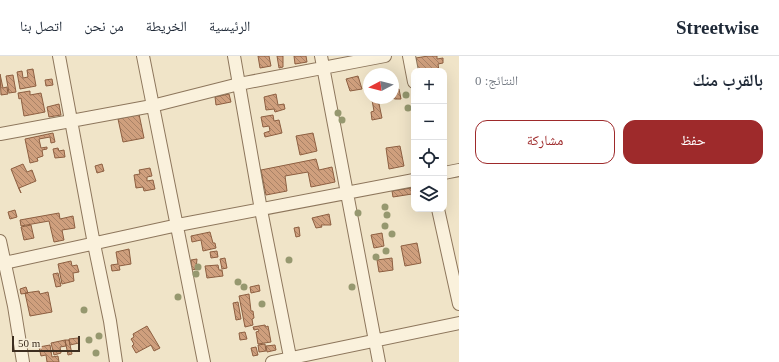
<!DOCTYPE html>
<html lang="ar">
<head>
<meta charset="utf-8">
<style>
	body { margin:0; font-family:"Times New Roman","Noto Naskh Arabic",serif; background:#f2f2f3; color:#1f2937; direction:rtl }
	.controls { position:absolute; right:12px; top:12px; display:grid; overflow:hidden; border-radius:8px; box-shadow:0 4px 16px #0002 }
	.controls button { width:36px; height:36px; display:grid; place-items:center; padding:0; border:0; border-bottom:1px solid #e0e1e3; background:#fff; color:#1f2937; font:20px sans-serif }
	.compass { position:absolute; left:363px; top:12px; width:36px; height:36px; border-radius:50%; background:#fff; box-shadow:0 4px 16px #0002; rotate:263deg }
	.scale { position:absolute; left:12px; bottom:10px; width:68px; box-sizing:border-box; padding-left:4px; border:2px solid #3d2e20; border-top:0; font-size:11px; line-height:14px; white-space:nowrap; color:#3d2e20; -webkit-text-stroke:3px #f7eed8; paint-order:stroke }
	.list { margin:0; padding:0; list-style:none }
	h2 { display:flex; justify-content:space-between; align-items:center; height:52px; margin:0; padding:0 16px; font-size:17px }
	h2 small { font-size:13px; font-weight:400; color:#747a83 }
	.actions { display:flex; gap:8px; padding:12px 16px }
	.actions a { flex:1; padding:9px 0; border:1px solid #9e2a2b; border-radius:12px; text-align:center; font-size:14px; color:#9e2a2b }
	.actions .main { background:#9e2a2b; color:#fff }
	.icon { flex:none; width:22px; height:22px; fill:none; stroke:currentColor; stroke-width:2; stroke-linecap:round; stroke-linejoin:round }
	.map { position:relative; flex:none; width:459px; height:306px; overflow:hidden; direction:ltr }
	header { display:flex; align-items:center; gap:24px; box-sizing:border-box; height:56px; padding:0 20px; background:#fff; border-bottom:1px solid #e0e1e3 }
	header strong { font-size:19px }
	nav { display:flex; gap:22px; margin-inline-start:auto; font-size:14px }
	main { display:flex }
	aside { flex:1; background:#fff }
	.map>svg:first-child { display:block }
</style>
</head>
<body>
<header>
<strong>Streetwise</strong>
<nav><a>الرئيسية</a><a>الخريطة</a><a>من نحن</a><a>اتصل بنا</a></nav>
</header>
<main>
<aside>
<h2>بالقرب منك<small>النتائج: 0</small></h2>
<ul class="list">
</ul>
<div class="actions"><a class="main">حفظ</a><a>مشاركة</a></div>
</aside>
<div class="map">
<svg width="459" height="306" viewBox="0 0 459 306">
	<defs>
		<pattern id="building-back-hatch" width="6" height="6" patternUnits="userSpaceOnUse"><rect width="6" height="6" fill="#cf9f7d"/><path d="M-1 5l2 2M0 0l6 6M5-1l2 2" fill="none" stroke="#a98266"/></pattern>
	</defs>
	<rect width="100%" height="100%" fill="#f0e4c8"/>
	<!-- building -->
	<path fill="url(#building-back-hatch)" stroke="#8d5f41" d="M258,0H269L271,10L260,12Z
		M277,0H283V11L279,12Z
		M294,0H306L307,6L295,8Z
		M428,0H437V3L443,2V7L438,8L439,15L417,14L416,2Z
		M33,13L36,30L20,33L17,16L22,15L23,22L28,21L27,14Z
		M0,18L3,32L7,31L8,38L1,39Z
		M13,19L16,36L9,37L6,20Z
		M358,20L362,33L350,35L346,23Z
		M52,23L53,29L46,30L45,24Z
		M399,33L401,43H395L393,42V34Z
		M30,35V39L41,37L45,56L24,60L21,42L19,43L18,37Z
		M229,38L231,46L216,49L215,41Z
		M276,38L278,49L284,48L285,53L275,56L274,53L266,54L264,41Z
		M378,43L382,62L372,64L371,56L374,55L372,44Z
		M59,48L61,59L49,61L47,51Z
		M139,58L144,82L123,86L118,63Z
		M273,59L274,65L279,64L282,77L265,81L264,77L270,75L269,70L263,71L261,61Z
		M53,77L55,86L51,87L50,81L39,83L41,92L47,91V93L42,94L43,100L37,102L38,105L30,107L25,83Z
		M313,77L317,95L300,99L296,80Z
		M400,90L404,110L389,113L386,92Z
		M58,92L59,95L64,94L65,101L55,102L53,93Z
		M316,103L319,114L332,111L335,126L311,131L308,116L285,120L287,135L266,139L261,114Z
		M23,108L27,116L32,114L36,125L19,132L21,137L19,133L11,113Z
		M102,108L104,115L97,117L95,110Z
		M150,112L152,120L147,121V125L153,124L155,133L144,135L143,131L136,132L134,119L140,118L139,114Z
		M411,132L412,138L393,141L392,135Z
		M15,154L17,161L10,163L8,156Z
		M59,157L60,163L73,160L75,172L62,174L64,184L54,186L49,165L21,170L20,164Z
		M329,158L331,169H321L322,171L316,172L312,162Z
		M31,169L34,182L24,184L21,171Z
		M299,171L300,180L296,181L294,172Z
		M210,176L213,187H215L216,192L203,195L201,184L192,186L191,180Z
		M382,177L384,190L374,192L371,179Z
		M417,187L421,207L405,210L401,190Z
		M129,193L131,208L119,210L120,214L112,215L111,209L118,208L116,196Z
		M217,195L218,201L211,202L210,196Z
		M225,202L227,212L222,213L220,203Z
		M392,202L393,214L379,216L377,204Z
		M197,203L196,213L192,214L191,204Z
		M71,205L72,210L77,209L79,216L73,217L74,225L62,228L58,208Z
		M218,209L219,214H222L223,220L207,222L205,210Z
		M58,217L61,230L56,231L53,218Z
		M259,229L260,235L251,237L250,231Z
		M26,231L28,237L21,238L20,233Z
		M39,235L40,238L48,236L52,256L30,260L25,237Z
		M249,238L251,255H253L254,262L252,263L253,269L245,271L239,240Z
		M238,246L241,263L236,264L233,247Z
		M265,269L266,271L268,270L271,286L258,288L256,276L259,275L258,273L254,274L253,271Z
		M147,270L160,292L154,295L151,289L136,297L132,290L134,288L131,283L134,281L133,278Z
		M245,276L247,283L240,284L239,277Z
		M78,282L79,287L70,289L69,283Z
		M65,284H69L72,298L68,299Z
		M65,284L66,290L60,291L61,297L54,299L51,287Z
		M265,288L266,295L259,296L258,289Z
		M50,289L52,301L58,300L59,306H47L46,299L41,300L39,291Z
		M275,289L276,294L267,296L266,290Z
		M256,291L258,299L253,300L251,292Z"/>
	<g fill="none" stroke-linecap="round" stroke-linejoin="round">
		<defs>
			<path id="minor" d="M59,0L94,188L110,265L116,306
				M143,0L204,306
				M234,0L261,154L291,306
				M321,0L379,306
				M409,0L414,26
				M0,78L152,50L239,28L385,0
				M444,117L459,114
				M438,153L459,248
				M0,185L14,250L23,306
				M0,208L178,169L414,124
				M272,306L459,267"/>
		</defs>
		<!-- minor casing -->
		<use href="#minor" stroke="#8d765c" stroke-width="14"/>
		<!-- minor -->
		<use href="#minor" stroke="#faf1dc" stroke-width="12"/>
	</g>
	<!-- trees -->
	<g fill="#96986f">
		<circle cx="406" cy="39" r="3.5"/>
		<circle cx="408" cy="52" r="3.5"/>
		<circle cx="338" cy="57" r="3.5"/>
		<circle cx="342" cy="64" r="3.5"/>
		<circle cx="385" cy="151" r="3.5"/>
		<circle cx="358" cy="157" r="3.5"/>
		<circle cx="387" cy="159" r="3.5"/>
		<circle cx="385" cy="170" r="3.5"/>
		<circle cx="392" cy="178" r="3.5"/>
		<circle cx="386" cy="195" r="3.5"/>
		<circle cx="376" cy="201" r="3.5"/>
		<circle cx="289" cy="204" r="3.5"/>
		<circle cx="198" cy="211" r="3.5"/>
		<circle cx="196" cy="218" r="3.5"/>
		<circle cx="238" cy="226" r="3.5"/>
		<circle cx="244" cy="231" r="3.5"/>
		<circle cx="352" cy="231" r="3.5"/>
		<circle cx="178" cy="241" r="3.5"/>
		<circle cx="262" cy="248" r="3.5"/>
		<circle cx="84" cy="254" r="3.5"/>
		<circle cx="99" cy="280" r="3.5"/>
		<circle cx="89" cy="284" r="3.5"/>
		<circle cx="96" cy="297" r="3.5"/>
	</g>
</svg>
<div class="controls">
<button>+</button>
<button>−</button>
<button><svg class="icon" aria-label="locate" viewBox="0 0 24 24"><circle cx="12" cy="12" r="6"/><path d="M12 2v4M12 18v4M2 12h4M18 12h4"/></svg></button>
<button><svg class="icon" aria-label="layers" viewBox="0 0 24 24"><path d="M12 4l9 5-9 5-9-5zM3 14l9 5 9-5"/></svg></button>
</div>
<svg class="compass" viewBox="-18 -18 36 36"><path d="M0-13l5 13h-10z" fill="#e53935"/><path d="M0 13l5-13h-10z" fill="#747a83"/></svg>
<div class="scale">50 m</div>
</div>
</main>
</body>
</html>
